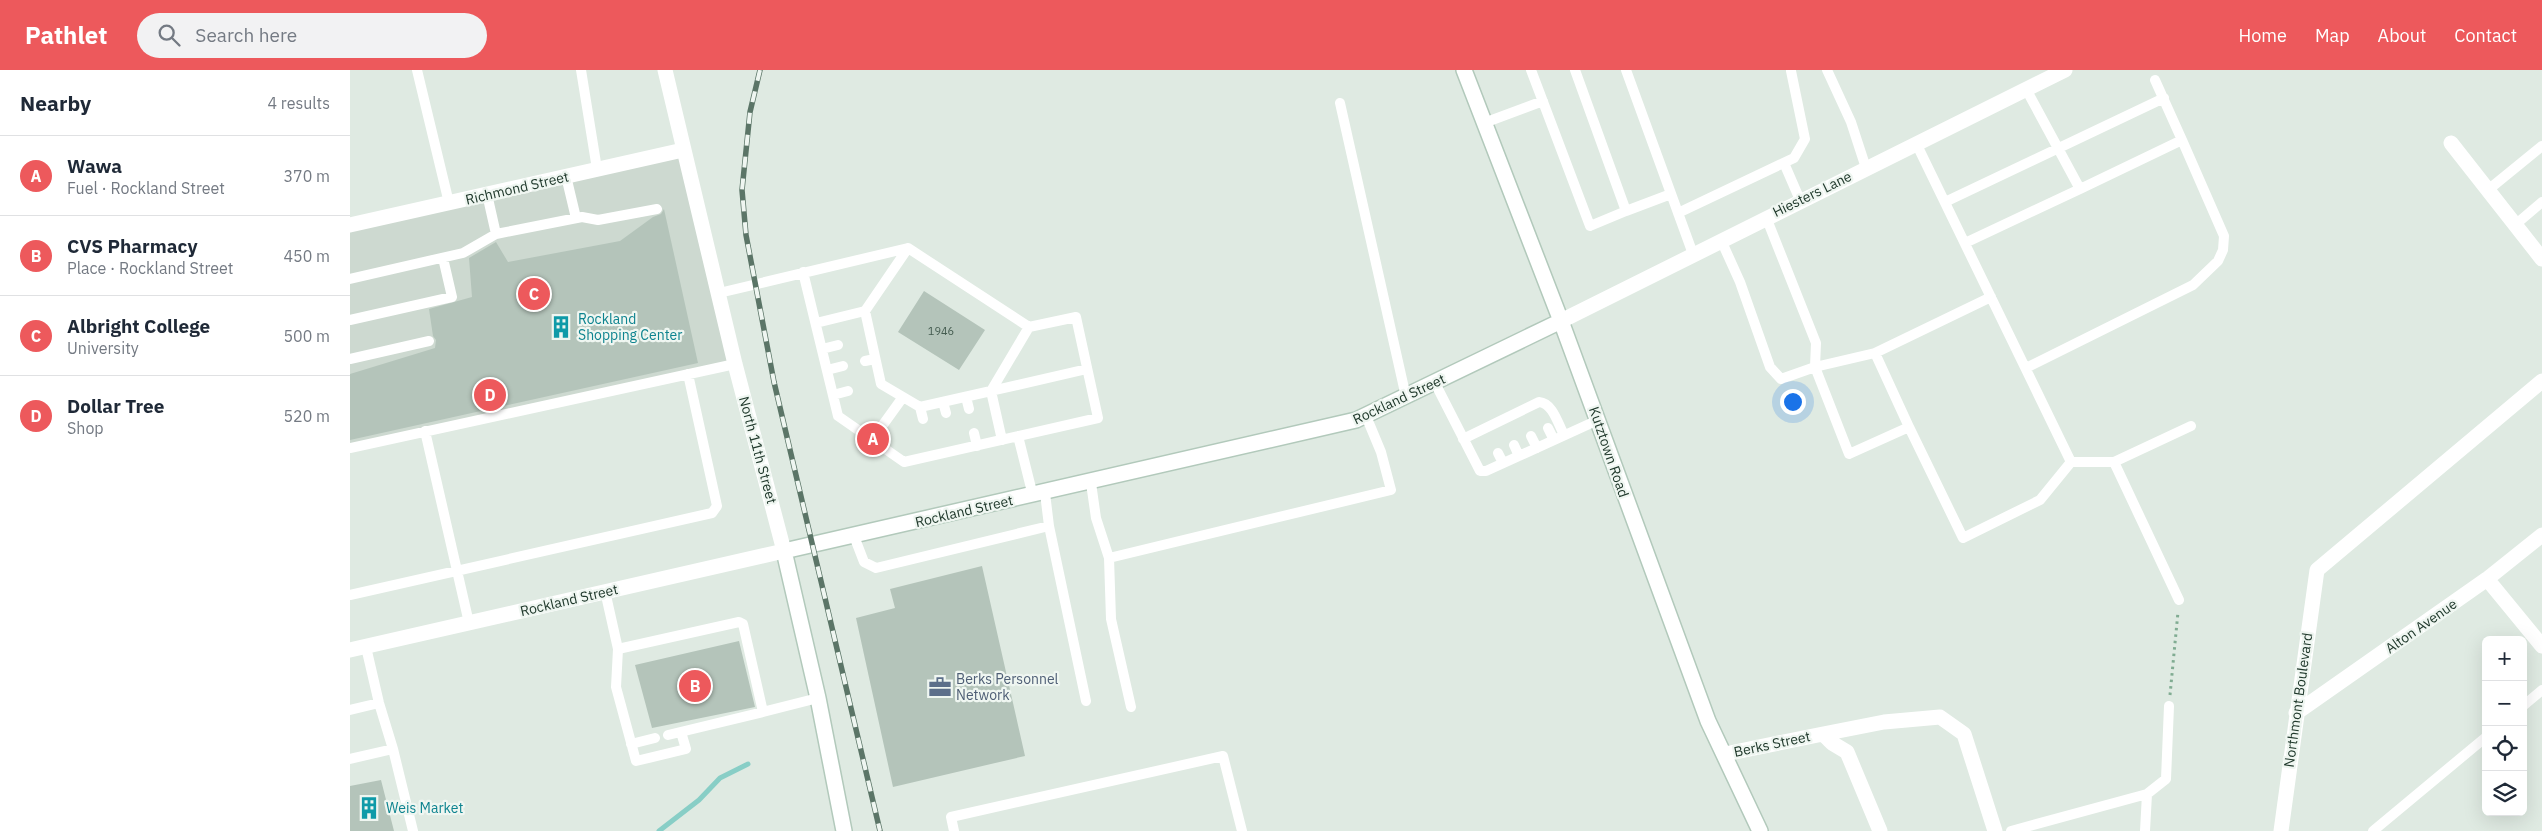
<!DOCTYPE html>
<html lang="en">
<head>
<meta charset="utf-8">
<style>
	body { margin:0; font-family:"IBM Plex Sans",sans-serif; background:#f2f2f3; color:#1f2937 }
	.controls { position:absolute; right:15px; bottom:15px; display:grid; overflow:hidden; border-radius:8px; box-shadow:0 5px 20px #0002 }
	.controls button { width:45px; height:45px; display:grid; place-items:center; padding:0; border:0; border-bottom:1px solid #e0e1e3; background:#fff; color:#1f2937; font:25px sans-serif }
	.you { position:absolute; left:1442px; top:331px; width:18px; height:18px; margin:-12px; border:4px solid #fff; border-radius:50%; background:#1a73e8; box-shadow:0 0 0 8px #1a73e833 }
	.badge { display:grid; place-items:center; width:32px; height:32px; border-radius:50%; background:#ed595c; color:#fff; font-size:16px; font-weight:700 }
	.pin { position:absolute; translate:-50% -50%; border:2px solid #fff; box-shadow:0 1px 5px #0006 }
	.list { margin:0; padding:0; list-style:none }
	h2 { display:flex; justify-content:space-between; align-items:center; height:65px; margin:0; padding:0 20px; font-size:21px }
	h2 small { font-size:16px; font-weight:400; color:#747a83 }
	.list li { display:grid; grid-template-columns:32px 1fr auto; gap:15px; align-items:center; box-sizing:border-box; height:80px; padding:0 20px; border-top:1px solid #e0e1e3 }
	.list b { display:block; font-size:19px; white-space:nowrap }
	.list p { margin:0; font-size:16px; white-space:nowrap; color:#747a83 }
	.list em { font-size:16px; font-style:normal; color:#747a83 }
	.icon { flex:none; width:28px; height:28px; fill:none; stroke:currentColor; stroke-width:2; stroke-linecap:round; stroke-linejoin:round }
	.map { position:relative; flex:none; width:2192px; height:761px; overflow:hidden }
	header { display:flex; align-items:center; gap:30px; box-sizing:border-box; height:70px; padding:0 25px; background:#ed595c; color:#fff }
	header strong { font-size:24px }
	nav { display:flex; gap:28px; margin-inline-start:auto; font-size:18px }
	.search { width:350px; height:45px; background:#f2f2f3; display:flex; align-items:center; gap:12px; box-sizing:border-box; padding:0 18px; border-radius:28px; color:#747a83; font-size:19px }
	main { display:flex }
	aside { flex:1; background:#fff }
	.map>svg:first-child { display:block }
</style>
</head>
<body>
<header>
<strong>Pathlet</strong>
<div class="search"><svg class="icon" aria-label="search" viewBox="0 0 24 24"><circle cx="10" cy="10" r="6"/><path d="M15 15l6 6"/></svg>Search here</div>
<nav><a>Home</a><a>Map</a><a>About</a><a>Contact</a></nav>
</header>
<main>
<aside>
<h2>Nearby<small>4 results</small></h2>
<ul class="list">
<li><span class="badge">A</span><div><b>Wawa</b><p>Fuel · Rockland Street</p></div><em>370 m</em></li>
<li><span class="badge">B</span><div><b>CVS Pharmacy</b><p>Place · Rockland Street</p></div><em>450 m</em></li>
<li><span class="badge">C</span><div><b>Albright College</b><p>University</p></div><em>500 m</em></li>
<li><span class="badge">D</span><div><b>Dollar Tree</b><p>Shop</p></div><em>520 m</em></li>
</ul>
</aside>
<div class="map">
<svg width="2192" height="761" viewBox="0 0 2192 761">
	<rect width="100%" height="100%" fill="#dfeae2"/>
	<!-- built -->
	<path fill="#cdd9d0" d="M333,80L385,294L0,374V155Z"/>
	<g fill="none" stroke-linecap="round" stroke-linejoin="round">
		<!-- stream -->
		<path stroke="#88cec6" stroke-width="5" d="M309,761L349,730L370,708L398,694"/>
	</g>
	<!-- building -->
	<path fill="#b4c4ba" d="M314,139L348,293L0,370V304L85,278L86,270L83,266L79,239L122,227L119,188L146,172L158,192L270,171L303,147L311,144Z
		M574,221L635,260L609,300L548,262Z
		M632,496L675,686L543,717L506,548L545,538L540,519Z
		M389,571L405,637L302,658L285,595Z
		M31,710L44,761H0V716Z"/>
	<g fill="none" stroke-linecap="round" stroke-linejoin="round">
		<defs>
			<path id="secondary" d="M1114,0L1211,251L1358,651L1410,761
				M494,761L468,628L434,481L1006,350L1211,251"/>
		</defs>
		<!-- secondary casing -->
		<use href="#secondary" stroke="#b2c9bb" stroke-width="18"/>
		<!-- path -->
		<path stroke="#80ac92" stroke-width="3" stroke-dasharray="2.5 4" stroke-linecap="butt" d="M1820,625L1828,542"/>
		<!-- service -->
		<path stroke="#fff" stroke-width="10" d="M67,0L99,133
			M231,0L247,99
			M1181,0L1240,156L1276,141
			M1225,0L1276,141L1321,124
			M1276,0L1343,184
			M1477,0L1501,52L1516,98
			M1805,10L1832,70
			M990,33L1056,327
			M1134,53L1193,31
			M1566,73L1721,392
			M1434,93L1450,130
			M216,106L226,148
			M2138,120L2192,76
			M137,124L146,164
			M1595,132L1814,28
			M1328,143L1444,88L1455,69L1441,1
			M1416,147L1466,273L1465,297L1499,384L1559,357L1613,468L1690,430L1721,392
			M2165,155L2192,132
			M1371,170L1390,212L1420,297L1431,309L1465,297L1525,283L1641,227
			M1615,173L1730,119L1676,19
			M453,202L488,346L554,392L748,348L726,247L679,257
			M0,209L113,183L146,164L232,147L248,150L307,139
			M369,223L558,178L679,257L641,321L737,299
			M515,241L531,314L570,337L641,321L652,370
			M0,250L102,227L93,188
			M466,253L515,241L558,178
			M472,279L488,275
			M1525,283L1559,357
			M0,289L79,271
			M515,291L525,289
			M1676,298L1843,215L1868,191L1873,180L1874,166L1832,70L1730,119
			M477,300L493,296
			M1085,313L1130,401H1136L1248,350
			M483,325L498,321
			M616,327L619,339
			M593,332L596,343
			M570,337L573,349
			M1198,358L1204,370
			M75,361L119,553
			M624,363L627,376
			M668,366L683,426
			M1181,366L1187,378
			M1113,369L1189,332C1203,333 1208,354 1214,365
			M522,370L553,327
			M1164,375L1169,386
			M0,378L385,294
			M1148,383L1153,393
			M1721,392H1764L1829,530
			M1764,392L1841,356
			M741,413L746,448L759,488L1041,420L1031,382L1016,346
			M695,423L699,456L736,631
			M504,466L514,492L526,498L699,456
			M759,488L761,549L781,637
			M255,521L268,579L389,552L393,554L413,642L468,628
			M0,525L362,443L367,436L338,304
			M16,577L29,633L43,679
			M268,579L266,617L286,691L336,679L331,662
			M2173,636L2192,620
			M0,640L29,633
			M318,665L413,642
			M281,674L305,668
			M0,689L43,679L63,761
			M1797,724L1816,709L1819,636
			M604,761L601,747L873,686L892,761
			M1661,761L1797,724L1795,761
			M2023,761L2136,667"/>
		<!-- minor -->
		<path stroke="#fff" stroke-width="15" d="M2101,73L2192,189
			M0,155L333,80
			M2137,509L2192,576
			M1946,643L2137,509L2192,465
			M1473,664L1534,652L1590,647L1614,664L1645,761
			M1375,684L1473,664L1482,673L1497,682L1530,761
			M1931,761L1967,500L2192,311"/>
		<!-- tertiary -->
		<path stroke="#fff" stroke-width="15" d="M1211,251L1715,0
			M0,580L434,481L385,294L315,0"/>
		<!-- secondary -->
		<use href="#secondary" stroke="#fff" stroke-width="15"/>
		<defs>
			<path id="rail" d="M410,0L400,42L392,120L396,165L424,312L530,761"/>
		</defs>
		<!-- rail casing -->
		<use href="#rail" stroke="#5b7567" stroke-width="5.5"/>
		<!-- rail -->
		<use href="#rail" stroke="#eff6f1" stroke-width="4" stroke-dasharray="11" stroke-linecap="butt"/>
	</g>
	<!-- icons -->
	<defs>
		<symbol id="building-bare" viewBox="-9 -9 18 18"><path d="M-4-6H4V6H1V3H-1V6H-4ZM-2.5-4.3h1.7v1.8h-1.7ZM.8-4.3h1.7v1.8H.8ZM-2.5-1h1.7V.8h-1.7ZM.8-1h1.7V.8H.8Z" fill="#0f9aa8" stroke="#eff6f1" stroke-width="2.5" paint-order="stroke"/></symbol>
		<symbol id="office-bare" viewBox="-9 -9 18 18"><path d="M-6-3h4V-5.5h4V-3h4V5H-6ZM-1-4.5V-3h2v-1.5ZM-6 0V1H6V0Z" fill="#5c6f8a" stroke="#eff6f1" stroke-width="2.5" paint-order="stroke"/></symbol>
	</defs>
	<g fill-rule="evenodd">
		<use href="#building-bare" x="195" y="241" width="32" height="32"/>
		<use href="#office-bare" x="574" y="601" width="32" height="32"/>
		<use href="#building-bare" x="3" y="722" width="32" height="32"/>
	</g>
	<g text-anchor="middle" stroke-width="4.5" stroke-linejoin="round" paint-order="stroke">
		<!-- number labels -->
		<g font-size="11" fill="#455c50">
			<text x="591" y="265">1946</text>
		</g>
		<!-- street labels -->
		<g font-size="14" fill="#20392c" stroke="#eff6f1">
			<text transform="translate(167 118) rotate(-13)" y="5">Richmond Street</text>
			<text transform="translate(1462 124) rotate(-26)" y="5">Hiesters Lane</text>
			<text transform="translate(1049 329) rotate(-25)" y="5">Rockland Street</text>
			<text transform="translate(408 380) rotate(75)" y="5">North 11th Street</text>
			<text transform="translate(1259 382) rotate(71)" y="5">Kutztown Road</text>
			<text transform="translate(614 441) rotate(-13)" y="5">Rockland Street</text>
			<text transform="translate(219 530) rotate(-13)" y="5">Rockland Street</text>
			<text transform="translate(2071 556) rotate(-35)" y="5">Alton Avenue</text>
			<text transform="translate(1948 630) rotate(-82)" y="5">Northmont Boulevard</text>
			<text transform="translate(1422 674) rotate(-12)" y="5">Berks Street</text>
		</g>
		<!-- culture labels -->
		<g font-size="14" fill="#0d838f" stroke="#eff6f1" text-anchor="start">
			<text x="228" y="254">Rockland<tspan x="228" dy="16">Shopping Center</tspan></text>
			<text x="36" y="743">Weis Market</text>
		</g>
		<!-- service labels -->
		<g font-size="14" fill="#4e5e75" stroke="#eff6f1" text-anchor="start">
			<text x="606" y="614">Berks Personnel<tspan x="606" dy="16">Network</tspan></text>
		</g>
	</g>
</svg>
<div class="controls">
<button>+</button>
<button>−</button>
<button><svg class="icon" aria-label="locate" viewBox="0 0 24 24"><circle cx="12" cy="12" r="6"/><path d="M12 2v4M12 18v4M2 12h4M18 12h4"/></svg></button>
<button><svg class="icon" aria-label="layers" viewBox="0 0 24 24"><path d="M12 4l9 5-9 5-9-5zM3 14l9 5 9-5"/></svg></button>
</div>
<div class="you"></div>
<div class="pin badge" style="left:523px;top:369px">A</div>
<div class="pin badge" style="left:345px;top:616px">B</div>
<div class="pin badge" style="left:184px;top:224px">C</div>
<div class="pin badge" style="left:140px;top:325px">D</div>
</div>
</main>
</body>
</html>
